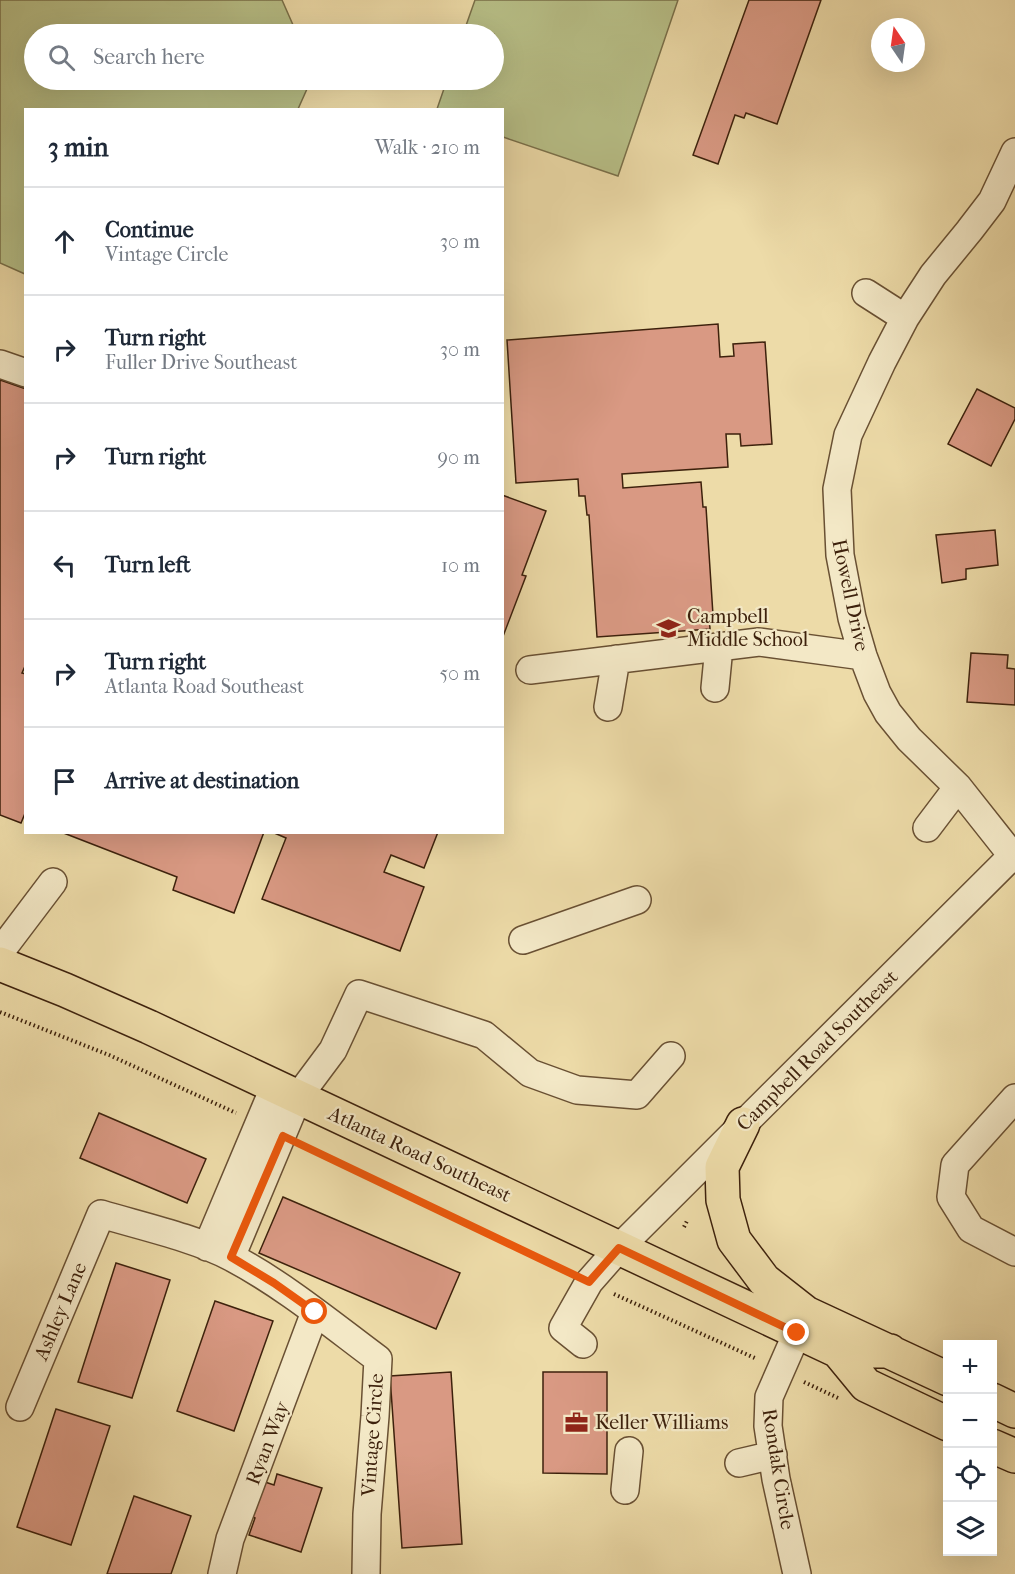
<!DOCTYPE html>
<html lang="en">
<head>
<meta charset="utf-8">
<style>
	body { margin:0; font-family:"IM FELL French Canon",serif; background:#f6f6f7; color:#1f2937 }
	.controls { position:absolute; right:18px; bottom:18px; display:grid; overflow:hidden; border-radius:0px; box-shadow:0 6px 24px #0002 }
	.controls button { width:54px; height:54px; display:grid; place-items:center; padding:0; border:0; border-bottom:2px solid #e0e1e3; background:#fff; color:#1f2937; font:30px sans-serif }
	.compass { position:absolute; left:871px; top:18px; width:54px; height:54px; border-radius:50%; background:#fff; box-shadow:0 6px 24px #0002; rotate:347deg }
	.stop { position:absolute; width:18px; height:18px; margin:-14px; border:4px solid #ea580c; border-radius:50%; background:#fff }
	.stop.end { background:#ea580c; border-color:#fff; box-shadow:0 2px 6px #0008 }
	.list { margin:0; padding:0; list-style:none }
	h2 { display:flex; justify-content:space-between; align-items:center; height:78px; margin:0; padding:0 24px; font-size:26px }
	h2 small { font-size:20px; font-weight:400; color:#747a83 }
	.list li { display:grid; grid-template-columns:39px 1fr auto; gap:18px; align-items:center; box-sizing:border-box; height:108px; padding:0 24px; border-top:2px solid #e0e1e3 }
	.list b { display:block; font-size:22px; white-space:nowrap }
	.list p { margin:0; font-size:20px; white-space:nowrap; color:#747a83 }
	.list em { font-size:20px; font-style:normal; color:#747a83 }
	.icon { flex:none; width:33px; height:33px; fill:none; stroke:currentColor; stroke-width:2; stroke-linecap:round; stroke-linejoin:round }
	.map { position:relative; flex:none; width:1015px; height:1574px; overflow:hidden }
	.search { position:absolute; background:#fff; box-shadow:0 6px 24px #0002; left:24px; top:24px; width:480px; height:66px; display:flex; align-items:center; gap:15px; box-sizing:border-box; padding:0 21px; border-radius:33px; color:#747a83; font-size:22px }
	.panel { position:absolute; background:#fff; box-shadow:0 6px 24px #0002; left:24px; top:108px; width:480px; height:726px; border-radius:0px }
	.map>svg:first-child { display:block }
</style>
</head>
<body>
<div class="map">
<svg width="1015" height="1574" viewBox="0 0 1015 1574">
	<rect width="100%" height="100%" fill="#eddba8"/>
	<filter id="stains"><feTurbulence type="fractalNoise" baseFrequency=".00333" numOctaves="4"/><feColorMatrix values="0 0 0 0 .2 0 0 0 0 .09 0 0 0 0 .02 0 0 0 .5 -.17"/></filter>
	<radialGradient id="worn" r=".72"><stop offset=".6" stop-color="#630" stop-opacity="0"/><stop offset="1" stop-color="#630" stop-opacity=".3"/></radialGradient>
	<!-- green -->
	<path fill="#b8c088" stroke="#7a704a" stroke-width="1.5" d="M0,0H282L297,34H34V80H311L298,109L26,110L25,274L0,263Z
		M475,0H678L618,176L503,137L502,110L437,109L447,80H494V34H463Z"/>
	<!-- building -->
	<path fill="#d99983" stroke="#3d210c" stroke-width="1.5" d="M749,0H821L777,124L746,113L744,118L735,115L718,164L693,155Z
		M718,324L720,357L734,356L733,344L765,342L772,444L741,446L740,434H726L728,467L622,474L623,488L701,482L703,507H706L713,615H709L710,629L597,637L589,515H587L585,496H579L578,479L516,483L507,340Z
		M0,380L26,389V664L22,673L26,674V811L21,823L0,815Z
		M977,389L1015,408V419L991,466L948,444Z
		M502,495L546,511L522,575L526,576L502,639Z
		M995,530L998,565L966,569V579L942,583L936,535Z
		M971,653L1008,655L1007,668L1015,669V705L967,702Z
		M61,832H264L234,913L173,890L177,877Z
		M272,832H438L424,868L391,855L384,872L424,887L400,951L262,899L286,838Z
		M99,1113L206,1159L187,1203L80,1158Z
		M283,1197L460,1273L436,1329L259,1253Z
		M116,1263L170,1280L132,1398L78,1382Z
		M215,1301L273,1321L234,1431L177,1411Z
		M451,1372L462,1544L402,1548L390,1376Z
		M543,1372H607V1474L543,1473Z
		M56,1409L110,1426L71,1545L17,1527Z
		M277,1474L322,1488L301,1552L249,1535L255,1518L245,1514L256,1479L274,1485Z
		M134,1496L191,1516L171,1574H107Z"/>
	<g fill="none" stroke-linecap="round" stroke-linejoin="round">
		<defs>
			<path id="minor" d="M1015,152L992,201L969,231L933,275L905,318L882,362L848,435L837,489L840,555L852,618L863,656L877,693L888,713L909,739L958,787L1015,859
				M866,293L905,318
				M0,364L26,373
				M530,670L759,642L863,656
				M715,688L719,647
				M608,707L616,659
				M927,828L958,787
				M523,940L637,900
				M0,952L53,882
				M1015,1098L955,1165L951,1197L971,1229L1015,1252
				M207,1247L274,1088
				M231,1257L298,1097L333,1050L359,994L484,1035L530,1073L577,1090L637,1095L671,1056
				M583,1344L563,1328L589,1282L619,1248L1015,853
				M20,1407L101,1214C141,1226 195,1238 231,1257C284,1285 331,1324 378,1359L375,1416L367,1514L366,1574
				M739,1463L773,1455
				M625,1490L629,1451
				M222,1574L230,1539L315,1312
				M797,1574L776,1479L768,1426L769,1397L797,1333"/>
			<path id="major" d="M0,964L65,990L149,1027L838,1351H890
				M743,1124L722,1167L723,1200L734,1240L764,1280L806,1313L948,1379
				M838,1351L866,1385L948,1424
				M992,1400L1015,1411
				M992,1446L1015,1456"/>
		</defs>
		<!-- minor casing -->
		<use href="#minor" stroke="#695033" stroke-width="30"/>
		<!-- major casing -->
		<use href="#major" stroke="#3d210c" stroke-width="36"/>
		<!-- path -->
		<path stroke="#3d210c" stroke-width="4" stroke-dasharray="1.5 3" stroke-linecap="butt" d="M0,1012L109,1055L236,1113
			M305,1147L566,1271
			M684,1227L688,1219
			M614,1294L757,1359
			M804,1382L838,1398"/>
		<!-- minor -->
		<use href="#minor" stroke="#f3e8c6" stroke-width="27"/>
		<!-- major -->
		<use href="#major" stroke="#eddba8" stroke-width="33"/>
	</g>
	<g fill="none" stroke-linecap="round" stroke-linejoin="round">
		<!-- route -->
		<path stroke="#ea580c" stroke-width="8" d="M315,1312L274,1283L231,1257L283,1136L589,1282L619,1248L797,1333"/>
	</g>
	<!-- icons -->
	<defs>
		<symbol id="school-bare" viewBox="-9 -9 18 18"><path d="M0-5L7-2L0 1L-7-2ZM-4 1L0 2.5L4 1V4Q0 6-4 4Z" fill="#8f2418" stroke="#f3e8c6" stroke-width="2.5" paint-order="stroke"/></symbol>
		<symbol id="office-bare" viewBox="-9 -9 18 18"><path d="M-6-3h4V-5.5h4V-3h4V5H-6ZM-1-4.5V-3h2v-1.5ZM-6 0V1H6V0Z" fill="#8f2418" stroke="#f3e8c6" stroke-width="2.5" paint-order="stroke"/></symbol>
	</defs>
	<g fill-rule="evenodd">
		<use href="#school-bare" x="652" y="612" width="33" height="33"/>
		<use href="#office-bare" x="560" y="1406" width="33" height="33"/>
	</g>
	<g text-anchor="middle" stroke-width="4.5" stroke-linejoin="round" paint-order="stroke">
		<!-- street labels -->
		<g font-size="20" fill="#3d210c" stroke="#f3e8c6">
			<text transform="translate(851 595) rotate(78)" y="7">Howell Drive</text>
			<text transform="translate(817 1050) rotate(-45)" y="7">Campbell Road Southeast</text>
			<text transform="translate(420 1154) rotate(25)" y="7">Atlanta Road Southeast</text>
			<text transform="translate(60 1311) rotate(-67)" y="7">Ashley Lane</text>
			<text transform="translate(372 1435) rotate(-86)" y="7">Vintage Circle</text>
			<text transform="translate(267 1443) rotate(-69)" y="7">Ryan Way</text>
			<text transform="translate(779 1469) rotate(81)" y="7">Rondak Circle</text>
		</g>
		<!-- poi labels -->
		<g font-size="20" fill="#3d210c" stroke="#f3e8c6" text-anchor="start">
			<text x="687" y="623">Campbell<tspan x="687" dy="23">Middle School</tspan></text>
			<text x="595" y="1429">Keller Williams</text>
		</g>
	</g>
	<rect width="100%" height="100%" filter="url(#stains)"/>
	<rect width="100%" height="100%" fill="url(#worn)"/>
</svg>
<div class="controls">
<button>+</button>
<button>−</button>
<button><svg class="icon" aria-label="locate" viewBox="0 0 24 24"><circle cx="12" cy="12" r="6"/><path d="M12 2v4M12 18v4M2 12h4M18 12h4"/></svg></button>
<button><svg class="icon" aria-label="layers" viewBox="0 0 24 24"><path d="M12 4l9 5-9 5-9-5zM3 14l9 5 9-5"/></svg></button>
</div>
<svg class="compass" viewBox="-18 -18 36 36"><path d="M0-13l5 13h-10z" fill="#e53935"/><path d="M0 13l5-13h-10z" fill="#747a83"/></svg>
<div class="stop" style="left:315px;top:1312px"></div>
<div class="stop end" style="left:797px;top:1333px"></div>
<div class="search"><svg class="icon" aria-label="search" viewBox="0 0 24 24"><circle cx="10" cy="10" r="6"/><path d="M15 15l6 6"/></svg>Search here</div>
<section class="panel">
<h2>3 min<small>Walk · 210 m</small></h2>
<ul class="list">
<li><svg class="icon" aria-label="ahead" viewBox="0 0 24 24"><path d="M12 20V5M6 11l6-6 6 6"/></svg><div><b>Continue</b><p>Vintage Circle</p></div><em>30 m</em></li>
<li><svg class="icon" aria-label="right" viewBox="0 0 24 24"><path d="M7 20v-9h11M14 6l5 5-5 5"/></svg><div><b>Turn right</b><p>Fuller Drive Southeast</p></div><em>30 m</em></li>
<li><svg class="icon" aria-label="right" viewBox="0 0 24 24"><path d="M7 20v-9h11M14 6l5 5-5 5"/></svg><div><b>Turn right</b></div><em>90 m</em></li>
<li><svg class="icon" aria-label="left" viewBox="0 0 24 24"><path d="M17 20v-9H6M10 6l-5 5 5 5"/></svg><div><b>Turn left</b></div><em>10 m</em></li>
<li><svg class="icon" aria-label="right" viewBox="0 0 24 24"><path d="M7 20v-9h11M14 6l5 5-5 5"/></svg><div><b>Turn right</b><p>Atlanta Road Southeast</p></div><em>50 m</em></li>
<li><svg class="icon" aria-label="arrive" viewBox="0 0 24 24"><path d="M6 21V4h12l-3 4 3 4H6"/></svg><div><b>Arrive at destination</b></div></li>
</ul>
</section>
</div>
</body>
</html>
